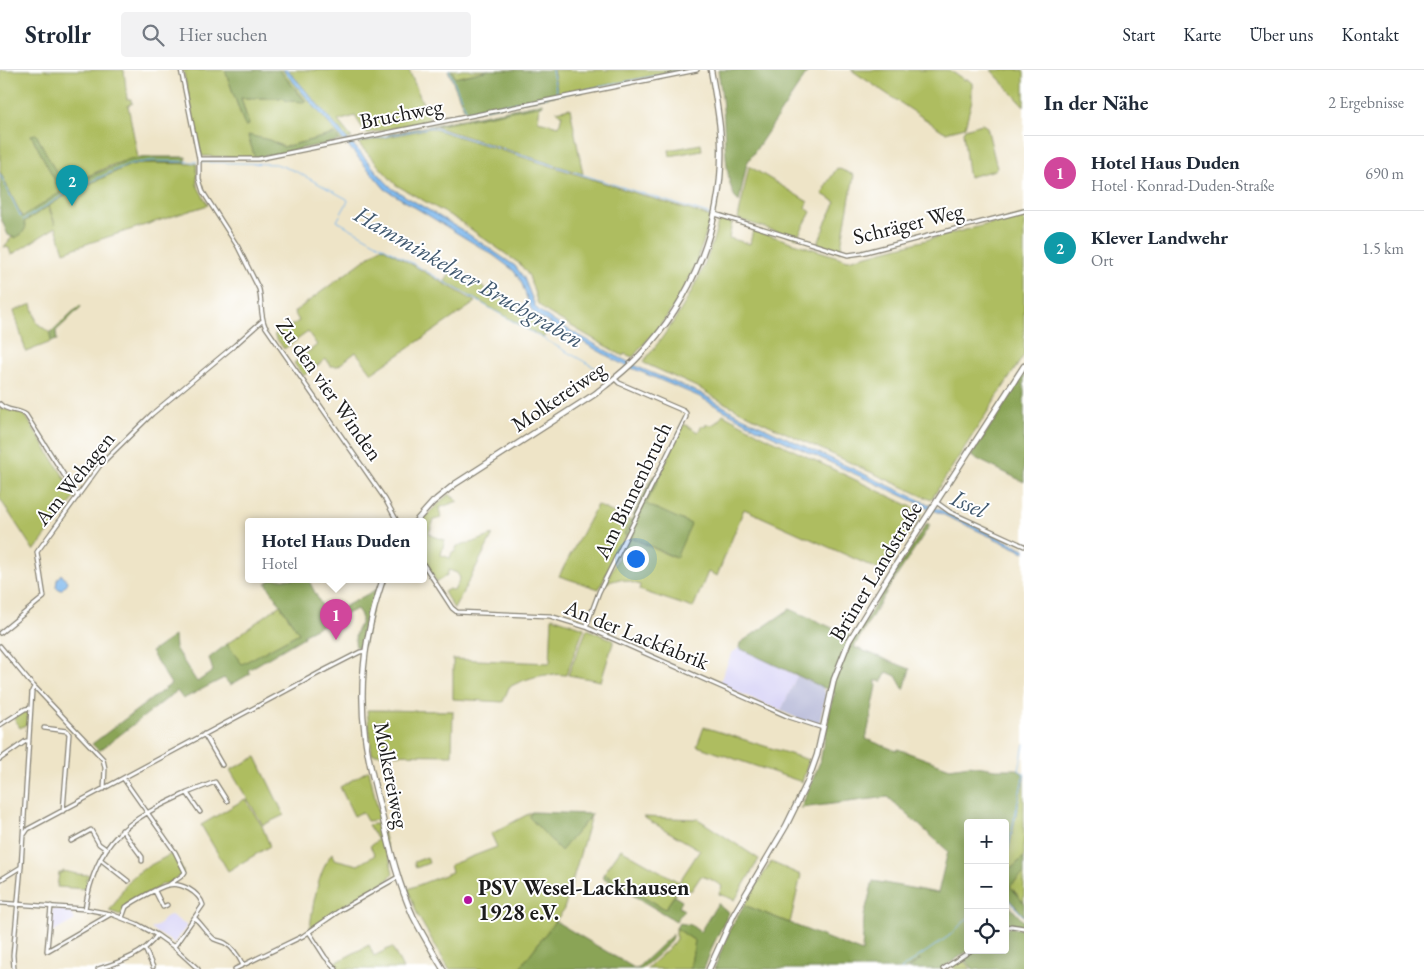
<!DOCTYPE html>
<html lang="de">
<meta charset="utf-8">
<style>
:root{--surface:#fff;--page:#f2f2f3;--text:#1f2937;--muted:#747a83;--line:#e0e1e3;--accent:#b5179e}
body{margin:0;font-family:"EB Garamond",serif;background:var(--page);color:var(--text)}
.controls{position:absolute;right:15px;bottom:15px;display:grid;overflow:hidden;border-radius:5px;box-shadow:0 2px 12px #0003}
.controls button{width:45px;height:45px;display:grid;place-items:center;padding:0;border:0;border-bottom:1px solid var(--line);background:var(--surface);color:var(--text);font:25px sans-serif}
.you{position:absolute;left:635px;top:488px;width:18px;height:18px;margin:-12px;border:4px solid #fff;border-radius:50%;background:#1a73e8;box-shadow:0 0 0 8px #1a73e833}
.badge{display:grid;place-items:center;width:32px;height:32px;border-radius:50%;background:var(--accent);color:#fff;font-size:16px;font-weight:700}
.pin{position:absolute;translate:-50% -41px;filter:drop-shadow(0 1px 2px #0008)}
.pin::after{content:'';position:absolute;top:26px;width:18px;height:15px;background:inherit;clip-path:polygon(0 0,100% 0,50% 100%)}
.popup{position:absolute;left:245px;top:448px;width:182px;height:65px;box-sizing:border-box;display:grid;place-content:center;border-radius:5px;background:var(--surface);filter:drop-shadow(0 1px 4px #0005);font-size:16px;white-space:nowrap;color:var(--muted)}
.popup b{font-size:19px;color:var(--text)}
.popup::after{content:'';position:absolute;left:50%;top:100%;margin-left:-10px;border:10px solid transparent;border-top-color:var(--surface)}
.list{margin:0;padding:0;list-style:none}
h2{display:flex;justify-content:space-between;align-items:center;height:65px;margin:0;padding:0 20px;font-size:21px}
h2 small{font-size:16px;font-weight:400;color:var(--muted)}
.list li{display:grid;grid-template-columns:32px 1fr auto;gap:15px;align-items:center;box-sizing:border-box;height:75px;padding:0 20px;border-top:1px solid var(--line)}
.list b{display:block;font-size:19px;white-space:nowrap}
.list p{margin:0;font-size:16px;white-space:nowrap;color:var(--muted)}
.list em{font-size:16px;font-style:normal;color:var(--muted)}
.icon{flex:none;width:28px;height:28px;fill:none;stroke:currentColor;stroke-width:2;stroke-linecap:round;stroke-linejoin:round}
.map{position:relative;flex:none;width:1024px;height:899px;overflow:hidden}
header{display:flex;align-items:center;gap:30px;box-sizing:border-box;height:70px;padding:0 25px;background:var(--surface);border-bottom:1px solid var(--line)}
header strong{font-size:24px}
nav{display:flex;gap:28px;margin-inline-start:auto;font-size:18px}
.search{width:350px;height:45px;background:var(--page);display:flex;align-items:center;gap:12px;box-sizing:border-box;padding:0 18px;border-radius:5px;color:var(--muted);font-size:19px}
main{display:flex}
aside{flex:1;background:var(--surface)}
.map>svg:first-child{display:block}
</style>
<header>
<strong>Strollr</strong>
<div class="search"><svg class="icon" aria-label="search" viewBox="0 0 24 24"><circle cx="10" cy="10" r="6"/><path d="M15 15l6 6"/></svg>Hier suchen</div>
<nav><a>Start</a><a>Karte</a><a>Über uns</a><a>Kontakt</a></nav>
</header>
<main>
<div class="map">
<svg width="1024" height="899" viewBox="0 0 1024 899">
<rect width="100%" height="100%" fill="#fff"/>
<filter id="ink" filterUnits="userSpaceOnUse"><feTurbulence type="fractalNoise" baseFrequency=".02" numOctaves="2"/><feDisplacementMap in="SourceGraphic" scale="10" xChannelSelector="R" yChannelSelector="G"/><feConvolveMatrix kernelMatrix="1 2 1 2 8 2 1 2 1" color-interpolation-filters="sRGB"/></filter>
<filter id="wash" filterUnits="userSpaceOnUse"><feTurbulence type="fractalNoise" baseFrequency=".0096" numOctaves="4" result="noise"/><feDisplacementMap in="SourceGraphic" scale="20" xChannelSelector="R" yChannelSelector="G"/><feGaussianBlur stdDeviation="1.12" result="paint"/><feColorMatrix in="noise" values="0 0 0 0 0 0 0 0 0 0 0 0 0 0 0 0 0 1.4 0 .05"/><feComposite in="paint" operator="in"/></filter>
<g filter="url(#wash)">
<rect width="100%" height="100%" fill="#eee4c7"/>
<path fill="#dad6f7" d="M739,578L797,606L781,641L719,614L732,583Z
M53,839L70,840L75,850L50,864L52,841Z
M171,845L187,856L174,873L151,859L159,855L165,847Z"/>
<path fill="#c0c2dd" d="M797,606L822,617L826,625L819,655L799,649L781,641Z"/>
<path fill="#aebd60" stroke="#656c3e" d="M0,0H124L127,29H131V33H133L128,35L138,88C114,91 87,107 64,118L32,66L61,122L22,147L0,102Z
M183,0H225L245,56L249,55L241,28H283L306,31L279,0H283L344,71H340L334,64L284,77L269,70L248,66L255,88L201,86Z
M288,0H409L430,51L366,64L355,46L338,51L352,68L347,69Z
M452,0H489L455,8Z
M553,0H681L558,25Z
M851,0H949L965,10L966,8L972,13V30L965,57L946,62L943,61Z
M991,0H1023L1024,2V36Z
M540,35L538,51L559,56L562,45L556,41L570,38L583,104L433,56Z
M982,54L987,57L997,98L995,100L969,107L968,104L963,62L965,59Z
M431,58L711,147C701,182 689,216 668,245C657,260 644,273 633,287L624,284L623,286L547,242L538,234L529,206L520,194L458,150L396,115L358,73Z
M701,74L702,80L670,86L669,80Z
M140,93L197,94V115L208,135L92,172L64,182L56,157L11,185L9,178L4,177L24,152L48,136L55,154L49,135L66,125L130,95Z
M749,96L808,132L805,137L811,142L797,168L738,149Z
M837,98L854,105L840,182L817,174L825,158L824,156L836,132L822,124L825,119L824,118Z
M1024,145V285L931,430L756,349L717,329L701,319L644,293L643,292C678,250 707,203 719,148L732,153L729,168L750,174L753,160L848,190Z
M382,177L476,232L372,303L356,282L338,296H331L326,289L303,306L294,293L317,275L308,262L284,279L274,265L299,251L294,242Z
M452,199L550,257L543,268L445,212Z
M32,234L37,253L50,263L51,272L26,282L14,241Z
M0,337C8,342 17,340 25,345L76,426L34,481L0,429Z
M723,344L762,365L918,440L922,444L884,502L744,439L717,506L708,502L693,538L639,520L640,515L620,509L605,513L629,467L675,488L646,434L684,354L698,362L702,355L705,357L706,354L712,355L718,351Z
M449,424L458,431L439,438L441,448L434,450L429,463L432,466L445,470L441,485L450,488L452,482H455L457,476L467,473L468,474L493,465L454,539L444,522L449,519L454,521L460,508L457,503L449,500L447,505L437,512L424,493V451H421L441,431Z
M597,435L631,451L624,464L626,466L599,519L559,506Z
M280,535L299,563L242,595L227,574Z
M552,547L584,558V559L566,605C544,603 529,607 509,617L503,632L453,629V589L550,593Z
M587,559L614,570L601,611L568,605Z
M367,640L453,641L452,685L372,684Z
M25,641H28L29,643V653L20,658L14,648Z
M704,657L809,690L802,712L697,676Z
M256,687L284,745L263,755L230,700Z
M369,700L380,750L367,751L362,742L354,746L340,717Z
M1024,705V787L1005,804V798Z
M245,729L262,756L270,776L228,801L201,755Z
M532,742L530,747L561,780L591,746L566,833L563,841L519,899H449L418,846L408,819L452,802L450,795L497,777L491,764Z
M643,747L698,749L759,789L735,830L719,824L722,816L710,809L701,806L691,821L681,815L665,839L604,803L621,779L679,812L700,780Z
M381,753L393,803L387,811L345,835L310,859C312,837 318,802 332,783L334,789L358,795L375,785L370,776L378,770L368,755Z
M174,782L183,801L182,805L171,812L161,815L159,817L127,834L124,838L121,845L109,841C116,833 120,823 126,814C139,798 157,793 174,782Z
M427,787L429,793L416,798L414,792Z
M771,792L801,805L790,853L744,835Z
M63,801L77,804L90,805L89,809L86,808V811H88L85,819L57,817L59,803H62Z
M1024,803V833L1010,816Z
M676,858L695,871L690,899H646L670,877L676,869Z
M369,875L374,886L392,877L403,899H338L333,894Z
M962,889L971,899H955L952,896Z"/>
<path fill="#8aa456" stroke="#536039" d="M225,0H279L306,32L287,31L283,28H241L249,55L245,56Z
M448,0H452L455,8L489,0H553L558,25L466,43Z
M718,0H809L747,93L739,132C724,120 725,58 723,38C722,25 720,13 718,0Z
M542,33L543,35L388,65V64Z
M36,64L64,117L130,89L150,87H186V93H140L130,95L66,125L24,152L26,157L22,164L15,168L8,165L0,146V102L22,147L61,122L31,65Z
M335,64L340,71L255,88L248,65L269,70L284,77Z
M80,235L81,237L56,261L57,270L51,272L50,263Z
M1024,304V412L971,386Z
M653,406L659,409L646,434L691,454L676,488L624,464Z
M927,453L930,455L887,521L854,577L910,599L904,620L896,606L887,602L882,611H875L877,616L866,669L897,681L898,679L950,698L969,695L996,699H1017L1024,704L1005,798V753H968V880H970L941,899H908L921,889L906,899H714L730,859L744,835L862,882L864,846L873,811L938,823L948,781L888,727L801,738L820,692L832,630L835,623L739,578L740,573L790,539L855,568L885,518Z
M272,509H308L327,546L377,519L368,552L364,575L362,577H356C354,569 355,560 361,554V545L357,539L330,551L304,564V567L248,600L250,604L230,615L224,608L183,629L177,621L99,681L92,674L171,614L151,582L174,566L175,578L197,612L213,601L209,588L227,574L242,594L299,563L266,513Z
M532,742L592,744L561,781L529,747Z
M1024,787V803L1010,816L1024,833V846L1005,825V804Z
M604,803L665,839L674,826L682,831L679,837L684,840L676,851L602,807Z
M1005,831L1024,852V857L1009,854L1005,857Z
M718,833L722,838L729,843L713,875L704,899H690L695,871L676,858L679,853L691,855L700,862Z
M555,851L636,899L673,864C670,877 651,890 641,899H519Z
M1010,857L1024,860V899H973L963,888L975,880H1005V860Z"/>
<path fill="#7cb7ed" stroke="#4c6a84" d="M283,0H288L348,70L344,71Z
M350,71L384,110L393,119L462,160L515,196L524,208L535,236L538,240L555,252L614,285L642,299L700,323L742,347L1024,479V482L758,359L698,326L620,293L544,250L534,243L531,239L521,211L513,200L493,185L385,119L345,72Z
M61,504L67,511V514L61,520L56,517L57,510Z"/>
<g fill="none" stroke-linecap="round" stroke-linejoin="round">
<path stroke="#7cb7ed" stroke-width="1" d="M449,0L467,42L511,33
M552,0L557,23
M514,33L556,24L558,25L685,0
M356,72L431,57L711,145
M201,92L276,94L295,101L347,129L348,131L337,151C427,200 513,253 603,302L608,308
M0,104L21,147
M23,150L72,120L129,94L152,91L197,92
M1023,703L1019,700L1024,674
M1005,795L1024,703
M1005,826L1024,847
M901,899L949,866L968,848"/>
</g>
</g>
<g filter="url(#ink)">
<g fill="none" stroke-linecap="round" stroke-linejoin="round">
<defs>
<path id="minor" d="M181,0L199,89V109L203,122L238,177L259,219C262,231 260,245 265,256L385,429L397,451
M199,89H258L697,0
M715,144L848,185L862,183L1024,141
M0,334C7,342 18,339 26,345L78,427
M936,432L950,442L1024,476
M424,495L452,538L457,542L550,546L586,557L789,647L823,658
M586,557L599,522L686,347V343L684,341L619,313L615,309
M0,563L44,527L37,482L101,394L152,344L235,275L262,251
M0,576L28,610L103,689L105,698L104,719
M0,655L25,639L31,638
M44,658L67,661L69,664L63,741
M204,664L222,695
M0,689L26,671H29
M123,708L175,782L185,802C182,808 174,810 169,815
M200,742L187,723L215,712L227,731
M122,760L142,787V791
M24,765L28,759L321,602L360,582L366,581
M71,771L91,760L99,774L106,779
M100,789L128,811
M0,810L21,797
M155,821L163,837L167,835
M0,833L85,839L111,844L137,854L157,865L174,877L198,899
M85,839C96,770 127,750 187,723
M122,848L126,837C134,831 159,817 168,815C181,812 199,822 203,835L174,877
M195,848C202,855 207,863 214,869C218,871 221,871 225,873C234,878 239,887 243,895
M1005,858L1011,856L1024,858
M309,862L325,887L336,899
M145,879L153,897
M47,880L51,836
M47,881L111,844
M14,899L13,885L21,797L32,621L34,617
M98,899C120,892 144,885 157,865
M235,899L303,866L342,839L398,807
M943,899L972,880"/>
<path id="major" d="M416,451L433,432L455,414L595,324C610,312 625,301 638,287C693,230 724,151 721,72C720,48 715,24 711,0
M383,509C366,559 358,613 365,666C368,690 374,713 380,737C389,774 397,811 413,846C422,864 433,882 443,899
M709,899L734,844L786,756L807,713L817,685L834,609L849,571L893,499L1024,296"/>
</defs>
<use href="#minor" stroke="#858072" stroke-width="5.5"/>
<use href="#major" stroke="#858072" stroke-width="7"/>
<use href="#minor" stroke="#fff" stroke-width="3"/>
<use href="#major" stroke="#fff" stroke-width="4.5"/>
</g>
</g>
<circle fill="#b5179e" stroke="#fff" stroke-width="2" cx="468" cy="830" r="5"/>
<g text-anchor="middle" stroke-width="4" stroke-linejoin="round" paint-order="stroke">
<g font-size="22" fill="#1c1c1c" stroke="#fff">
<text transform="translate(401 43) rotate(-11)" y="8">Bruchweg</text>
<text transform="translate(908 153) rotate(-14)" y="8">Schräger Weg</text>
<text transform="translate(330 319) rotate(55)" y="8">Zu den vier Winden</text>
<text transform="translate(558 326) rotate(-34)" y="8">Molkereiweg</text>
<text transform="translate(74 408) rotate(-51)" y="8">Am Wehagen</text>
<text transform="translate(632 420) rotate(-64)" y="8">Am Binnenbruch</text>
<text transform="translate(875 501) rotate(-59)" y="8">Brüner Landstraße</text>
<text transform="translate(637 564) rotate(22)" y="8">An der Lackfabrik</text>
<text transform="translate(392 705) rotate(79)" y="8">Molkereiweg</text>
</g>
<g font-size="22" font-weight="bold" fill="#1c1c1c" stroke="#fff" text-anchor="start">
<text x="478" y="825">PSV Wesel-Lackhausen<tspan x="478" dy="25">1928 e.V.</tspan></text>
</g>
<g font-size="24" font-style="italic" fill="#425a70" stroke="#fff">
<text transform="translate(469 207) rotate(30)" y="8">Hamminkelner Bruchgraben</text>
<text transform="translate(969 434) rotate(25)" y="8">Issel</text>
</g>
</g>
</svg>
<div class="controls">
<button>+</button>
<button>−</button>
<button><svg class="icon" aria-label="locate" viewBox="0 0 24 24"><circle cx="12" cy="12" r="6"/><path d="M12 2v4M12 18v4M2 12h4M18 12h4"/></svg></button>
</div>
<div class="you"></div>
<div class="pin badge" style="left:336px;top:570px;background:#d1479c">1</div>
<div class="popup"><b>Hotel Haus Duden</b>Hotel</div>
<div class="pin badge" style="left:72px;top:136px;background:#0f9aa8">2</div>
</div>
<aside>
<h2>In der Nähe<small>2 Ergebnisse</small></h2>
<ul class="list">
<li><span class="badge" style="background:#d1479c">1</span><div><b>Hotel Haus Duden</b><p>Hotel · Konrad-Duden-Straße</p></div><em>690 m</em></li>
<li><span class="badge" style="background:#0f9aa8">2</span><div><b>Klever Landwehr</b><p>Ort</p></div><em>1.5 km</em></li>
</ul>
</aside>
</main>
